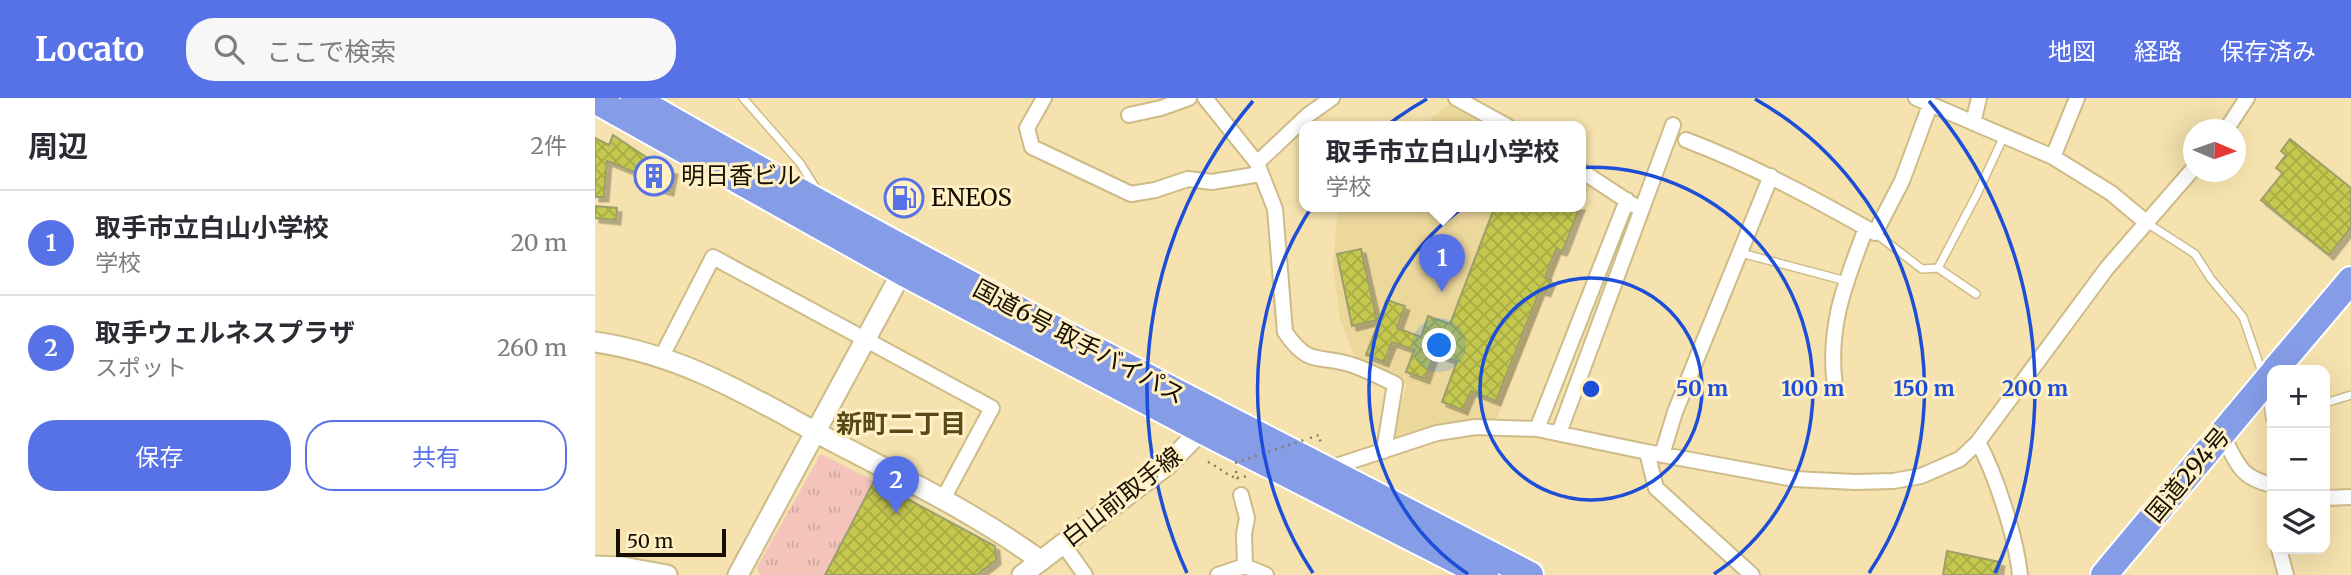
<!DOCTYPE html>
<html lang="ja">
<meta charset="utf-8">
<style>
:root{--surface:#fff;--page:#f7f7f7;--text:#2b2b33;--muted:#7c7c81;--line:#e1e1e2;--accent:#5771e7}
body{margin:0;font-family:Merriweather,"Noto Sans JP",serif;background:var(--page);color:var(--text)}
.controls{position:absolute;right:21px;bottom:21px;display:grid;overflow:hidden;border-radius:14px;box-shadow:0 7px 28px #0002}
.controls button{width:63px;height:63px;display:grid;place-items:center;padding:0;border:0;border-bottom:2px solid var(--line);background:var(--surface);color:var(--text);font:35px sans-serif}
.compass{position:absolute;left:1588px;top:21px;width:63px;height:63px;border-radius:50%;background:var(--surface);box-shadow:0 7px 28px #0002;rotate:92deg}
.scale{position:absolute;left:21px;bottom:18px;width:110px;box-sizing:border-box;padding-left:7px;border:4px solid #171000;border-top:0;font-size:19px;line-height:24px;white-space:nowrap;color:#171000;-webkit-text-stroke:5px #fff0c6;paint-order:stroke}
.you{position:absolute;left:845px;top:248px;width:24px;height:24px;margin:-18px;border:5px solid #fff;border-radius:50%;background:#1a73e8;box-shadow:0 0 0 10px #1a73e833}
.badge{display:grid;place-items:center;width:46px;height:46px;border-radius:50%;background:var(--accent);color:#fff;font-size:23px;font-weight:700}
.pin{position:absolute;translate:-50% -58px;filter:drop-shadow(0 2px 4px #0008)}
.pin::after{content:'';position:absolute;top:37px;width:24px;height:21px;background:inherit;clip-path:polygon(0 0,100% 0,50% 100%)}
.popup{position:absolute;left:704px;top:23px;width:287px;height:91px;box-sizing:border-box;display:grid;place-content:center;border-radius:14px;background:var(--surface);filter:drop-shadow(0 2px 5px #0005);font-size:23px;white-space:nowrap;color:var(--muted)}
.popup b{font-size:26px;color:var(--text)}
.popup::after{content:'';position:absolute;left:50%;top:100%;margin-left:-14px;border:14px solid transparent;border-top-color:var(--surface)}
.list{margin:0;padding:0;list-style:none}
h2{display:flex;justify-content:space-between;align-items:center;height:91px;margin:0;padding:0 28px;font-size:30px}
h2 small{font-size:23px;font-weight:400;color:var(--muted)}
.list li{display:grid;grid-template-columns:46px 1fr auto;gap:21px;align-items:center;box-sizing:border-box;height:105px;padding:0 28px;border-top:2px solid var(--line)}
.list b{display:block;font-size:26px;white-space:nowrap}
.list p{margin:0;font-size:23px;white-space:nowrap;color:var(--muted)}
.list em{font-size:23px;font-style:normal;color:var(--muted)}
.actions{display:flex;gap:14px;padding:21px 28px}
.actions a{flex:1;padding:16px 0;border:2px solid var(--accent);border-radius:28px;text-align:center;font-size:24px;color:var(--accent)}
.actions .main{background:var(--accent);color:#fff}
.icon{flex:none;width:38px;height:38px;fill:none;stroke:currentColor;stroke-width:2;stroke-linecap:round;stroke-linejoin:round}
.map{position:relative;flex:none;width:1756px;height:477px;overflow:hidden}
header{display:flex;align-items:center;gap:42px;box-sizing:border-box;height:98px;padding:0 35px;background:var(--accent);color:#fff}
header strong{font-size:33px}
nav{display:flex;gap:38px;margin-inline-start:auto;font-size:24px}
.search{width:490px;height:63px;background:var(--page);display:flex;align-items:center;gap:18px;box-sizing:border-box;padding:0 24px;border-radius:28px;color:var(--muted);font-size:26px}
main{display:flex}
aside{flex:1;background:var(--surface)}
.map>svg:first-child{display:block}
</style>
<header>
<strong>Locato</strong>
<div class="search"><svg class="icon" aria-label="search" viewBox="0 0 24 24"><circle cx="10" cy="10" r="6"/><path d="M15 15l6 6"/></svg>ここで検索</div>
<nav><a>地図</a><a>経路</a><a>保存済み</a></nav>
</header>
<main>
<aside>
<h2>周辺<small>2件</small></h2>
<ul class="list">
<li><span class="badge">1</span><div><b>取手市立白山小学校</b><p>学校</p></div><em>20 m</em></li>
<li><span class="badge">2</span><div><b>取手ウェルネスプラザ</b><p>スポット</p></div><em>260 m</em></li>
</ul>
<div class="actions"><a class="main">保存</a><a>共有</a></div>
</aside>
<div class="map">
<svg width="1756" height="477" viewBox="0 0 1756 477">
<defs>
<pattern id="park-tufts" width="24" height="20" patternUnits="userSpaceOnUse" patternTransform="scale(1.75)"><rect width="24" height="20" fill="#f4c4bb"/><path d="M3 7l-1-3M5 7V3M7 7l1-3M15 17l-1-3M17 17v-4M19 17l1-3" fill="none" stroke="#d0a79f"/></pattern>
<pattern id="building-cross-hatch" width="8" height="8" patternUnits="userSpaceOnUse" patternTransform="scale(1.75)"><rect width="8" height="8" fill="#c5c84f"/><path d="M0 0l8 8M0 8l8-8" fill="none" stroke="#a8ab43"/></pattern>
<filter id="shadow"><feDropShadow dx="4.5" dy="4.5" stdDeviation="0" flood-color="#0004"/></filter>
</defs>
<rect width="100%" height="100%" fill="#f5e2ae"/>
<path fill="#edd89c" d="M854,7L892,28H826Z
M985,79L995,88L901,322L851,328L795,340L812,287L760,260L745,222L738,166L743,108H985Z"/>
<path fill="url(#park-tufts)" d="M226,356L279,383L230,477H165L162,469Z"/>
<path fill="url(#building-cross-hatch)" stroke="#9c9f6b" stroke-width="2" filter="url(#shadow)" d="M18,37L51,59L58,60L56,68L78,72L74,93L40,84L42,75L12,63L9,99H0V40L14,47Z
M1695,41L1756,90V129L1734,157L1666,102L1688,75L1681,70L1691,57L1686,53Z
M0,108L22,110L21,122L0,120Z
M900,108H985L969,150L967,153L961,151L950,179L956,182L951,194L945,192L901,303L876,293L868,312L847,304L862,263L839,255L830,281L811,274L819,252L797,244L789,264L771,257L792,202L810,208L802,230L826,239L833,218L855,226Z
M766,151L782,222L757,228L742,156Z
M279,383L400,448L401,462L382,477H230Z
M1352,453L1405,464L1403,477H1348Z"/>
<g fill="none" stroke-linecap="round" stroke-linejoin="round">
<defs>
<path id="lane" d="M148,0L205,65L222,92
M1552,125L1600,156L1616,181L1648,219L1668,277
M1280,135L1327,171L1343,170L1381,196
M1146,155L1251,183
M1343,170L1382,96L1409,38
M1671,292L1675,320H1677
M1730,305L1756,297"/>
<path id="street" d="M449,0L432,30L437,49L536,96L560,92L593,81L617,84L665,76
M610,0L662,65
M737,0L713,17L662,65L680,111L690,234C715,271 725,255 760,268C774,273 787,280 800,286L789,353
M861,0L912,28
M1321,0L1458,59L1516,95L1552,125
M534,17L566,10L594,0
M1378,25L1384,0
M1631,32L1652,0
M1091,42C1157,67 1218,100 1280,135L1307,83L1335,7
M1458,59L1482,0
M985,72L1040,108
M67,258L118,159L397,310L348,401
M1240,289C1232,228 1250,186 1271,130
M942,331L1032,102
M964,335L1078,27
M1627,337C1643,365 1643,379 1677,387
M1383,344C1401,377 1421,439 1425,477
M1052,354L1061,390L1157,477
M1067,357L1080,314L1176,78
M732,371L842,335L881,329L942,331L1052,354L1199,381L1260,384L1298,383L1326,378L1365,361L1383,344L1512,170L1598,71
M646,397L652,420L649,436L650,468
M1730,400L1756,399
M468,446L490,477
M1684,451L1691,477
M623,477L650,468L671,477"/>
<path id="secondary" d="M0,244C94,258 162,303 243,346C312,382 383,417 446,463
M0,468L28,469L72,477
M143,477L307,174
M427,477L572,367L614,324"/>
<path id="highway" d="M39,0C332,170 635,321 935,477
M0,2L307,174L608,333L890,477
M1680,272L1756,182
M1509,477L1677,276"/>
</defs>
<use href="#lane" stroke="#cdbb88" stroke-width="10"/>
<use href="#street" stroke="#cdbb88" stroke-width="18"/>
<use href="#secondary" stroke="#cdbb88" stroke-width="23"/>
<use href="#highway" stroke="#fff" stroke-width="30"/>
<path stroke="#8b7d5b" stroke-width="2.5" stroke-dasharray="2 5" stroke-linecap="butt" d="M715,340L724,337L726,346
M613,364C622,368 634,379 642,380
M641,373L642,380L653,378"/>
<use href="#lane" stroke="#fff" stroke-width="7"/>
<use href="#street" stroke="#fff" stroke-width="14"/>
<use href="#secondary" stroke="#fff" stroke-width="19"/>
<use href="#highway" stroke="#859ce7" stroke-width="26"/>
<path stroke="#8b7d5b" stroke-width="2.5" stroke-dasharray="2 5" stroke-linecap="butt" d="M640,365L712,341"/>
</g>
<g fill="none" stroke="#1d4ed8" stroke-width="3.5">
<circle cx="996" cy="291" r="111"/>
<path d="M873 476A222 222 0 1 1 1119 476"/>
<path d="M718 475A333 333 0 0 1 832 1M1160 1A333 333 0 0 1 1274 475"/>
<path d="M592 475A444 444 0 0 1 658 3M1334 3A444 444 0 0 1 1400 475"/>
</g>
<defs>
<symbol id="building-ring" viewBox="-11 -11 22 22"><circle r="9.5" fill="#fff0c6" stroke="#5771e7" stroke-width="1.5"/><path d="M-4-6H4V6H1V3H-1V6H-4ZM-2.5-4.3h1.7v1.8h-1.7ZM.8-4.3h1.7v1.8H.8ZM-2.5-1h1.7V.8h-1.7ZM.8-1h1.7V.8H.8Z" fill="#5771e7"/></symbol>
<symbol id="fuel-ring" viewBox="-11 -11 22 22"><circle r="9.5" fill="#fff0c6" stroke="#5771e7" stroke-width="1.5"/><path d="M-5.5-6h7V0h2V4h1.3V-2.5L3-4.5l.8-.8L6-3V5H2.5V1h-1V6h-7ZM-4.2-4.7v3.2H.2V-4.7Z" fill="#5771e7"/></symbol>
</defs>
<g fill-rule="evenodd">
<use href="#building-ring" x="37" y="56" width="44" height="44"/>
<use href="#fuel-ring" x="287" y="78" width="44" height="44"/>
</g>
<g text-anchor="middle" stroke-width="6" stroke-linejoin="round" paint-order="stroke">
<g font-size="24" fill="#171000" stroke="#fff0c6" text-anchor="start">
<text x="86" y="86">明日香ビル</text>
<text x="336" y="108">ENEOS</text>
</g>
<g font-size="24" fill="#171000" stroke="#fff0c6">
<text transform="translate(484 244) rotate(28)" y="8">国道6号 取手バイパス</text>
<text transform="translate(1593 377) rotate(-50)" y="8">国道294号</text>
<text transform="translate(527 399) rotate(-38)" y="8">白山前取手線</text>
</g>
<g font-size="26" font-weight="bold" fill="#594917" stroke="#fff0c6">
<text x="306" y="335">新町二丁目</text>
</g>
</g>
<circle cx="996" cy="291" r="10" fill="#1d4ed8" stroke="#fff0c6" stroke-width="3.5"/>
<g font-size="21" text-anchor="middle" font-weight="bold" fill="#1d4ed8" stroke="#fff0c6" stroke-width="6" stroke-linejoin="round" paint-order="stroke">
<text x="1107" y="298">50 m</text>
<text x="1218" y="298">100 m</text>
<text x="1329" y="298">150 m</text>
<text x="1440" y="298">200 m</text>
</g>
</svg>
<div class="controls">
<button>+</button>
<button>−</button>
<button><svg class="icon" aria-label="layers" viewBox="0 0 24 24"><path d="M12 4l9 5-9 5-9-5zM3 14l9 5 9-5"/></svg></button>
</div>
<svg class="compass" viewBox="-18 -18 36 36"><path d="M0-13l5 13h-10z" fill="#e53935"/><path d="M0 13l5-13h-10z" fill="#7c7c81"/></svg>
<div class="scale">50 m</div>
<div class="you"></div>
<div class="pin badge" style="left:847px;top:194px">1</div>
<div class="popup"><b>取手市立白山小学校</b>学校</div>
<div class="pin badge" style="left:301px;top:416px">2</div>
</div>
</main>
